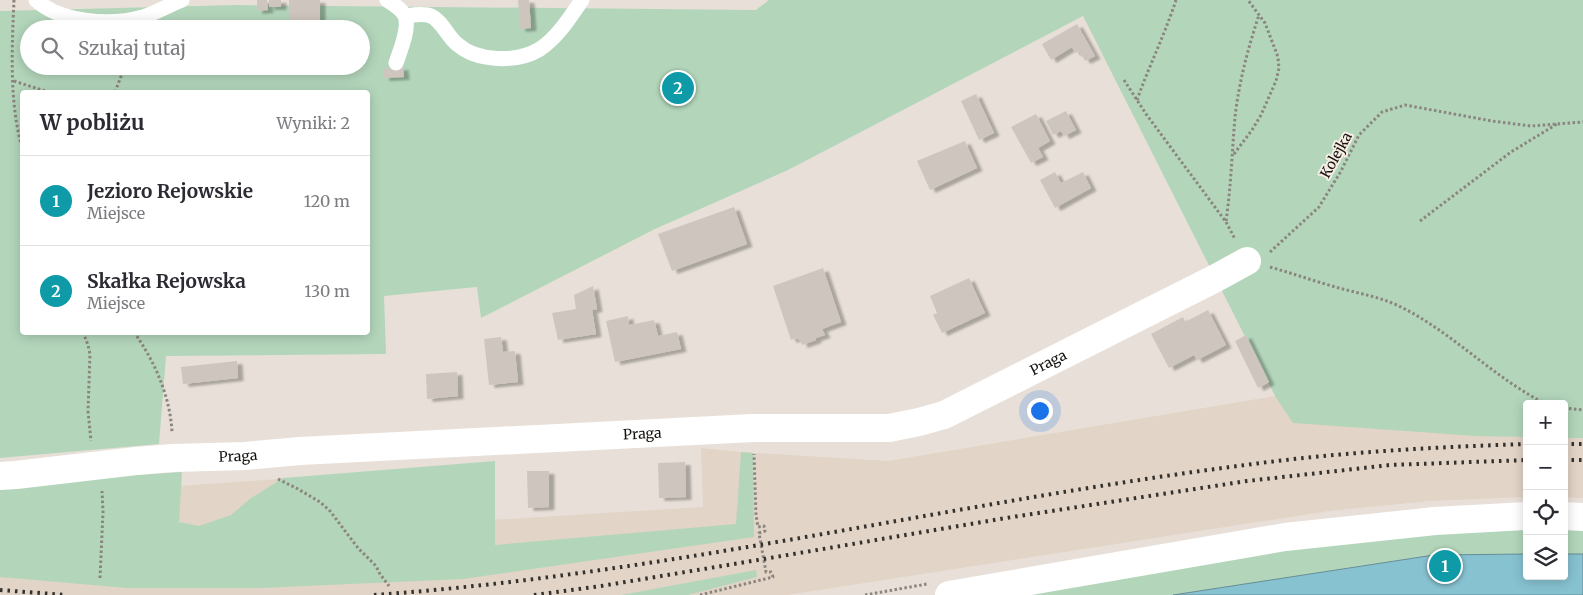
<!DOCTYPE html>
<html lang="pl">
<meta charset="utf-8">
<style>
:root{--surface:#fff;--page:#f2f2f3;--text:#2b2b33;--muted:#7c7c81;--line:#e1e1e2;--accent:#b45309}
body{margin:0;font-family:Merriweather,serif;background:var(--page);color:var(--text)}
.controls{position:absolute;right:15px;bottom:15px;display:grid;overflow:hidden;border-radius:5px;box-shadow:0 2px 12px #0003}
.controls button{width:45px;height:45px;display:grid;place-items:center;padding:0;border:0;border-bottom:1px solid var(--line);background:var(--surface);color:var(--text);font:25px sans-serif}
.you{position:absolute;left:1039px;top:410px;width:18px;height:18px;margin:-12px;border:4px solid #fff;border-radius:50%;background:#1a73e8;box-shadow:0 0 0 8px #1a73e833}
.badge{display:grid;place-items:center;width:32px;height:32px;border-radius:50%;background:var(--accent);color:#fff;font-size:16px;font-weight:700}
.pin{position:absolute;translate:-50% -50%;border:2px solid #fff;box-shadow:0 1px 5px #0006}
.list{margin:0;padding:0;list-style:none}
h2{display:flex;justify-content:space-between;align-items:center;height:65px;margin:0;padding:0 20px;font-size:21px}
h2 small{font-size:16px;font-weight:400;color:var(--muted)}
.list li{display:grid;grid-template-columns:32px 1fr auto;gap:15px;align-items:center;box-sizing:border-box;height:90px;padding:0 20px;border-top:1px solid var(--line)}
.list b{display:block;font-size:19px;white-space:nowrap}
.list p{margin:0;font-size:16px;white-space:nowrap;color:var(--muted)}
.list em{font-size:16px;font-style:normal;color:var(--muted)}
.icon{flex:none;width:28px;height:28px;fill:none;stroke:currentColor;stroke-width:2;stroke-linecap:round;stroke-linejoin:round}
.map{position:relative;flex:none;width:1583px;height:595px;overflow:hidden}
.search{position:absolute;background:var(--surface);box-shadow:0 2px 12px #0003;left:20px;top:20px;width:350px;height:55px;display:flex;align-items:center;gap:12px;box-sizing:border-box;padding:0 18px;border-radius:28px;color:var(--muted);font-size:19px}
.panel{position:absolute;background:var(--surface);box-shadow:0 2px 12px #0003;left:20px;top:90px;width:350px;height:245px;border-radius:5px}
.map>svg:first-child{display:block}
</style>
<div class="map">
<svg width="1583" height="595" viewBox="0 0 1583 595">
<defs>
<filter id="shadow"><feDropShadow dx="5.5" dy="3" stdDeviation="1" flood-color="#0004"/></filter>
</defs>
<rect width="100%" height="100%" fill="#e8e0d8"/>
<path fill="#e2d4c6" d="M1583,371V498L1564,497V404H1527V497L1429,501L1329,511L787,595H0V498H11L487,464L490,520L703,507L701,448L741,452L888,461L1275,396Z"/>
<path fill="#b3d6bb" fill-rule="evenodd" d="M769,0H1583V438H1564V404H1527V437L1476,436L1293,423L1275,396L1083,16L788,170L655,229L481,318L477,287L384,296L386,354L166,356L159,444L0,458V11L236,5L756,10ZM29,29H361V66H29ZM22,92H368V332H22Z
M741,452L753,453L754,537L463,579L260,588H127L0,577V484L182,472L179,522L199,526L231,515L251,498L283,478L495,461V545L736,524Z
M1527,527V554L1434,555L1173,595H1003L1382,535Z
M1564,527H1583V554H1564Z
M756,570L757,577L688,595H621Z"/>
<path fill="#87c2d1" stroke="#648d96" d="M1527,554V576H1564V554H1583V595H1173L1434,555Z"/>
<path fill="#cec6be" filter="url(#shadow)" d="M257,0H267L268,10L257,11Z
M269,0H281V7H269Z
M289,0H320V25H289Z
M518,0H529L531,28L520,29Z
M1077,24L1095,56L1085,61L1079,51L1075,53L1072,47L1051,60L1042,44Z
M403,67L404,77L384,78V69Z
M976,94L994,133L979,140L961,101Z
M1066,111L1076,130L1064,136L1061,131L1053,135L1046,121Z
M1036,114L1050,141L1038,148L1043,157L1031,163L1011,127Z
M965,141L977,168L930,190L917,161Z
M1055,172L1061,183L1083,172L1091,188L1055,208L1040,180Z
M734,207L747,244L672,271L658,234Z
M823,268L841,322L822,329L825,335L816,338V340L802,345L801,341L796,338L791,340L773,286Z
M969,278L985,313L942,333L933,315L937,313L930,296Z
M593,286L597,309L592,310L596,334L558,340L552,313L576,309L574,295Z
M1208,310L1226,345L1197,360L1194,355L1169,368L1151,334L1183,317L1185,322Z
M628,316L629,325L654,320L658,336L677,332L681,349L615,362L606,321Z
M1246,335L1269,382L1258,388L1235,341Z
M501,337L503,352L515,351L518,382L489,385L484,339Z
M237,361L238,378L183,384L181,367Z
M457,372L458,396L427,399L426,374Z
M685,462L686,497L659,498L658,463Z
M527,471H549V507L528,508Z"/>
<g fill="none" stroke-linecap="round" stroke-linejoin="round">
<path stroke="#8b857f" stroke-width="3" stroke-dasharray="2.5 2.5" stroke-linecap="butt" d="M14,0C12,46 9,103 22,147
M1124,80L1146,114L1226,222L1235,239
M14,81L48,92
M115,92L125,66
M1137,100C1149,66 1165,34 1176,0
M1234,154L1252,130L1261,115L1276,81L1279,68L1278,57L1265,23L1248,0
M1226,221C1231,187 1232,152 1235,117C1239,82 1248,48 1259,15
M1420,221L1511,152L1557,124
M1270,252L1319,207L1341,171L1359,135L1382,112L1405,105L1492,121L1531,126L1583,122
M1270,267C1291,273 1311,280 1332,286C1355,293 1379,296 1401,307C1453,333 1494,378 1546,404
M83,332L88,345L90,354L88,411L91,441
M134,332C155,362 170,396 172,432
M1564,408L1583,410
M278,479L298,489L320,502L330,511L358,548L376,566L380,574L389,586
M100,578L103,512L102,491
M700,595L773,577L771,572H766L759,533L765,531L764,526L758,527L756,515L754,454
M865,595L927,584"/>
<path stroke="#fff" stroke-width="15" d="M36,0C61,23 111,26 143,17C156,13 169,5 182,0
M387,0C393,4 402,9 405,16C410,28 400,51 396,63
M405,16C413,15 424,13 431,16C442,21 448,37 457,44C477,62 517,63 540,49C558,37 570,17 582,0"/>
<g stroke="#fff" stroke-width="28">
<path id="s1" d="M0,476L16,475L136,461L173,458L245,456L300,451L753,428H889L919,422L944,415L1216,278L1247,261"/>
<path d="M1564,516L1583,517"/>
<path d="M949,595L1285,537L1435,521L1527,516"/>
</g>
<path stroke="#34312d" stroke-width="4" stroke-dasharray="2.5 5" stroke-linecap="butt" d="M1564,444H1583
M1564,460H1583
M0,590L66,595
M374,595C670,574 959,501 1253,464C1344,452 1435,447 1527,444
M534,595L601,586L764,559L1006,518L1247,481L1390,465L1527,460"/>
</g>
<g text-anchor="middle" stroke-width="4" stroke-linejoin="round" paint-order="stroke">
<g font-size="14" fill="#14110e" stroke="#f6ede5">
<text transform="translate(1336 155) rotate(-61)" y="5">Kolejka</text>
<text dy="5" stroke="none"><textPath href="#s1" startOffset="1064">Praga</textPath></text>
<text dy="5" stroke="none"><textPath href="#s1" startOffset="644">Praga</textPath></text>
<text dy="5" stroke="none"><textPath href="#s1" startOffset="239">Praga</textPath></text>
</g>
</g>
</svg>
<div class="controls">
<button>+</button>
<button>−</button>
<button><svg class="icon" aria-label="locate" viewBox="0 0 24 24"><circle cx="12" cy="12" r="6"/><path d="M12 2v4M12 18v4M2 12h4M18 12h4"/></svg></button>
<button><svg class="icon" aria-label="layers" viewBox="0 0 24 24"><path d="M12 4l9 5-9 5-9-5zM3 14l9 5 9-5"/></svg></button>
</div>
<div class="you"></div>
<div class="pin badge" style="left:1445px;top:566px;background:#0f9aa8">1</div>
<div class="pin badge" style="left:678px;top:88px;background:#0f9aa8">2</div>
<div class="search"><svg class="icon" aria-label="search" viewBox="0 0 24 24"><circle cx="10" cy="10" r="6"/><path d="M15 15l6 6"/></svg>Szukaj tutaj</div>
<section class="panel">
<h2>W pobliżu<small>Wyniki: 2</small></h2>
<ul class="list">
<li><span class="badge" style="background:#0f9aa8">1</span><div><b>Jezioro Rejowskie</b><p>Miejsce</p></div><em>120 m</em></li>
<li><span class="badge" style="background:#0f9aa8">2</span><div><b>Skałka Rejowska</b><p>Miejsce</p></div><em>130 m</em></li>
</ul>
</section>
</div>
